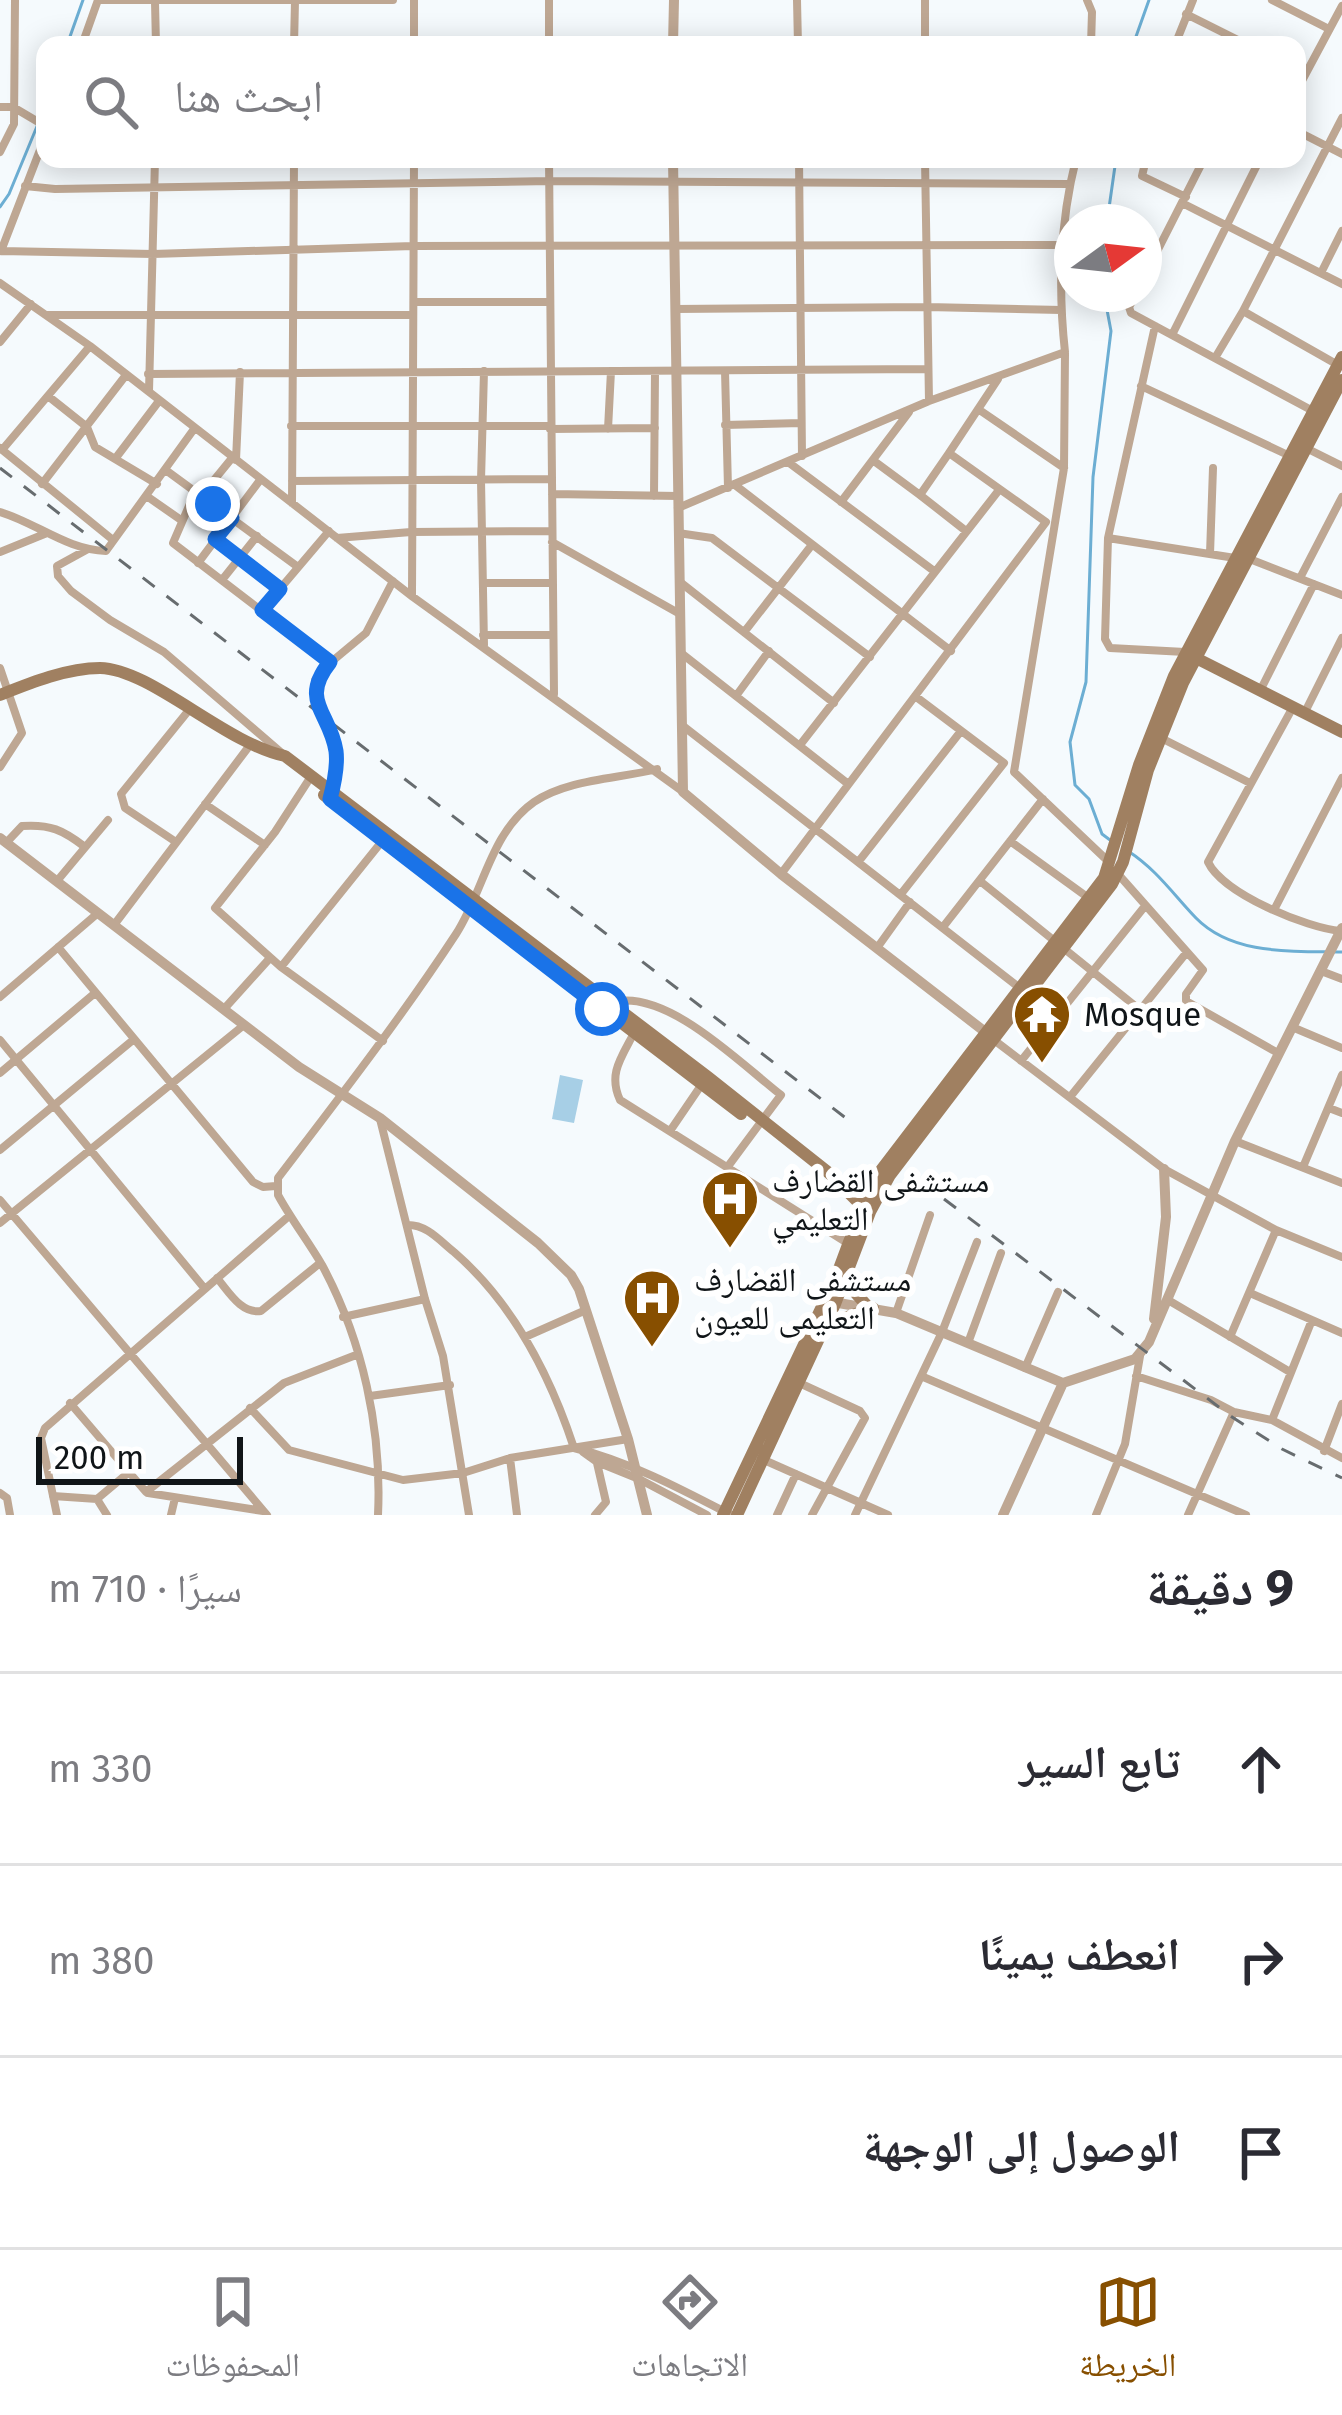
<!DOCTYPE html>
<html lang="ar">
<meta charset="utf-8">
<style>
:root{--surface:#fff;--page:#f7f7f7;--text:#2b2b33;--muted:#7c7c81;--line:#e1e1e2;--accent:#874f00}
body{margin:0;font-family:"Fira Sans","Noto Naskh Arabic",sans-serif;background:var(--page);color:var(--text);direction:rtl}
.compass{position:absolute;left:1054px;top:204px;width:108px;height:108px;border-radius:50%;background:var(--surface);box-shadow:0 6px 30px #0003;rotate:75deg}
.scale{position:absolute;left:36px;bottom:30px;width:207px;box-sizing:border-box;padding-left:12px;border:6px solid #101518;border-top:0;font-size:33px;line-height:42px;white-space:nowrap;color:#101518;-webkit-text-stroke:9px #fff;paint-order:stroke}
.stop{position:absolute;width:36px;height:36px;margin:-27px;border:9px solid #1a73e8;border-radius:50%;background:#fff}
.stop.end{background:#1a73e8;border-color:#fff;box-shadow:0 3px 12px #0008}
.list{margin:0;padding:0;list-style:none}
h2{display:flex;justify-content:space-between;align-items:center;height:156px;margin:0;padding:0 48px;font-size:51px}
h2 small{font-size:39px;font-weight:400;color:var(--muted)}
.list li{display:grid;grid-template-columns:78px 1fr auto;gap:36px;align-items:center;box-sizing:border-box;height:192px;padding:0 48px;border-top:3px solid var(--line)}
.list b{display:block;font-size:45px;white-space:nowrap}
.list em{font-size:39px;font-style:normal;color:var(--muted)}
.icon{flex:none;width:66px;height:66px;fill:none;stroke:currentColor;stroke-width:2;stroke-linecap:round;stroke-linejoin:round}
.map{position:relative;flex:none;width:1342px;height:1515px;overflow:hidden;direction:ltr}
.search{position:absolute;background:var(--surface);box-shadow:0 6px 30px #0003;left:36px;right:36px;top:36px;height:132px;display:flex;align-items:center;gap:30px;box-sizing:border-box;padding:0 42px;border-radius:24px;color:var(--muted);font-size:45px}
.sheet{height:732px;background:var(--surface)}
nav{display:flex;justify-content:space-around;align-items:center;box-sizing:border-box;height:168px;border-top:3px solid var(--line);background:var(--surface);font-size:33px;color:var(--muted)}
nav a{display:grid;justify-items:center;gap:6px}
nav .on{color:var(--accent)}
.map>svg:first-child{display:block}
</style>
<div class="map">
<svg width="1342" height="1515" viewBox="0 0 1342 1515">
<rect width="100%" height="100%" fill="#f5fafd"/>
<path fill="#a7cfe6" d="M560,1075L583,1080L574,1123L552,1119Z"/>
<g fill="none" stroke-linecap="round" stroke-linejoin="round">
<path stroke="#6caed3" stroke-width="3" d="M67,45L83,0
M1133,45L1149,0
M0,207L9,194L45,107
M1107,222L1116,159
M1104,294L1111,331L1093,477L1086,682L1070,742L1075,785L1089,799L1102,834L1110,840
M1128,851C1157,870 1173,894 1196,918C1233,956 1294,951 1342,952"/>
<path stroke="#bea793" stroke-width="8" d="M98,0H393
M797,0L798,45
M1087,0L1092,12L1091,45
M1272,0L1329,29
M155,2L156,45
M1186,14L1248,45
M82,45L98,0
M294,45L295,1
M414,45V0
M549,45V0
M925,45V0
M1175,45L1193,0
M1297,90L1342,6
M0,107H13L45,126
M1297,131L1342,154
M0,152L14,124L15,0
M549,159L554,694
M799,159L802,456
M925,159L929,401
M1146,159L1142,176L1186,197
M25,186L55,189L550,181L1069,184
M1182,203L1342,284
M1,251L153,254L413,246L1062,245
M1,251L45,137
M1321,273L1342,231
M1144,277L1204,159
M0,283L90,346L413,597L682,791
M1136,294L1129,307L1131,313L1313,411
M414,302H549
M675,309L927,307L1061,310
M1243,311L1342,118
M47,315H413
M1155,326L1108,538L1105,639L1110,648L1185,652
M1172,335L1260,159
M0,342L31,304
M1065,353L1064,468L1014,772L1110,863
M1215,358L1243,311L1338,365
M484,371L481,480L484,645
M725,371L728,488
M148,374L928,369
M998,379L949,453L1046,522
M1141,386L1290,456
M149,391L155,159
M48,396L87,427L95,447L157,484
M978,409L1064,468
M725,425L801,423
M291,426H550
M550,429L655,428
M608,429L611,371
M0,448L113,540
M1306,448L1342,466
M2,450L90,346
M949,453L920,495L966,531
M115,459L159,401
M236,460L240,372
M874,461L920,495
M788,462L934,571
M167,471L298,567
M292,481L551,479
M42,484L126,375
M735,485L951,651
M195,492L173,543L330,663
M552,494L678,496
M201,496L232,458
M654,496L655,372
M148,497L181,520
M841,502L909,412
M292,503L294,159
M678,508L929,401L1065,352C1058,288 1060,222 1076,159
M0,512C37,523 67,550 106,551L194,429
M678,533L712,538L870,657
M337,538L411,532L551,531
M1108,538L1235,558
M215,539L280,589
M552,542L680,614
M88,549L57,566L58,576L71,591L110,620L164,652L283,754
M0,552L47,533
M1210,554L1213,468
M1247,558L1342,595
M198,563L260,480
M1300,578L1342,497
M222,580L257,536
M680,582L834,703
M483,583H551
M412,595L414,159
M262,610L329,531
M745,631L811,546
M483,635H551
M681,653L847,783
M0,668L22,733L0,767
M1261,689L1314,584
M736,696L769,651
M915,696L1004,763
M1293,707L1208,862C1223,894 1307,928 1341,931
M1305,712L1342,638
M683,726L1021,989
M1161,738L1250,783
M800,745L999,490
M312,775L275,832L215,908L281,967L383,1041
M332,792L336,755L317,702L315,680L330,663L366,633L393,581
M205,804L265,845
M1010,841L1090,899
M176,842L125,808L121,794L189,710
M6,843L22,826C50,824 63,830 85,847
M859,861L961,731
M781,874L1046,522
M1118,874L1203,970L1186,994V1001L1278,1053
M57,881L108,820
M980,881L1139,1009
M901,894L1004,763
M1274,910L1342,778
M114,925L250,745
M943,927L1043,799
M58,947L253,1182L263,1187L276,1186
M877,948L910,902
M281,967L383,840
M1321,971L1342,979
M0,997L98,913
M613,1002C667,989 740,1063 781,1095L729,1165
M224,1009L270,958
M1292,1027L1342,1048
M634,1033C621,1058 608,1074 620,1100L849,1244
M0,1040L205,1289
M994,1040L1164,1169L1276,1230L1342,1257
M1021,1061L1145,906
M0,1073L95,993
M1070,1097L1187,952
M1329,1108L1342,1113
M380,1119L425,1299L443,1356L469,1515
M670,1131L702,1084
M1235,1141L1342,1183
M0,1150L133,1040
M1303,1167L1342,1075
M0,1200L267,1515
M0,1223L244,1025
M408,1225C427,1225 439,1240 454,1252C513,1303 550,1375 574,1448C628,1461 681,1489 731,1515
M217,1278C229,1292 241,1314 261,1311L320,1263
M1250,1293L1342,1333
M1168,1300L1290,1372
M896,1313L930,1215
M343,1317L425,1299
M525,1337L586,1310
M1230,1337L1276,1230
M968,1343L1001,1253
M1025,1368L1058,1292
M921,1376L1246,1515
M1136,1376L1211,1400L1234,1412L1272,1420L1342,1458
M795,1381L860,1411L865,1418L812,1515
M370,1396L450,1385
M70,1403L146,1492L284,1383L356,1355
M250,1408L289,1450L403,1480L463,1473L510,1458L628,1439
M1272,1420L1312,1320
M1324,1451L1342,1404
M583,1452L597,1462L639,1479L707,1515
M510,1458L517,1515
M764,1460L888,1515
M0,1493L7,1498L10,1515
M148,1493L263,1511
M53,1496L97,1499L128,1473
M97,1499L107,1515
M57,1515L41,1438L45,1428L289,1216
M171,1515L175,1498
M378,1515C382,1430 363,1341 322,1265C308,1241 291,1219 278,1195V1178C339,1098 401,1018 456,934C484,891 490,833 534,802C568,779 618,779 657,769
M595,1515L606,1502L597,1463
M777,1515L796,1474
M855,1515L942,1332L977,1242
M1096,1515L1125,1444L1140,1356
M1188,1515L1234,1412"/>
<path stroke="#bea793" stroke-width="10" d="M673,45L674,0
M673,159L683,792L781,874L993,1038
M0,838L299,1067L380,1118L538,1243L571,1275L579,1289L628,1439L647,1515
M827,1301L896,1313L1063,1383L1135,1359L1149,1342L1235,1141L1342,928
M1154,1319L1166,1217L1164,1169
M1003,1515L1063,1383"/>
<path stroke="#a08061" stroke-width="12" d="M1188,654L1342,732
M0,695C30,683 67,668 100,668C151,669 224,743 285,756L708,1077L829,1173L866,1210
M324,795L369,830
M395,850L741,1114
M844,1280L869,1308
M825,1325L873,1308
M723,1515L836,1277L862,1207L879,1173L1104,878L1139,765L1174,676L1342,357
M737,1515L835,1304L870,1212L890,1175L1112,884L1123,862L1148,770L1183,683L1342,380"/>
<path stroke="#676c6f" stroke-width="3" stroke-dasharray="15 15" stroke-linecap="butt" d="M0,468L851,1122
M944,1199L1232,1417L1282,1449L1342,1478"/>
</g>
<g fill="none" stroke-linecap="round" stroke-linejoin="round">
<path stroke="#1a73e8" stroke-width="15" d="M213,504L232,518L215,539L280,589L262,610L330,662C299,701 330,712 336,751C338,767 334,784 330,799L602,1009"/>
</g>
<defs>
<symbol id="temple-pin" viewBox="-11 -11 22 30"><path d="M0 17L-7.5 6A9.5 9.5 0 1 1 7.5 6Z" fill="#874f00" stroke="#fff"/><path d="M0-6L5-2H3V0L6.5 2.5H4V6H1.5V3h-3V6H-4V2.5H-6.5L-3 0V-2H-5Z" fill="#fff"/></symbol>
<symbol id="hospital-pin" viewBox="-11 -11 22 30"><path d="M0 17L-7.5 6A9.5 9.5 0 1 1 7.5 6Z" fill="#874f00" stroke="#fff"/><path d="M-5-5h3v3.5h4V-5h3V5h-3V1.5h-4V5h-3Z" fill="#fff"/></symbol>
</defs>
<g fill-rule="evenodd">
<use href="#temple-pin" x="1009" y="981" width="66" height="90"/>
<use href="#hospital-pin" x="697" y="1166" width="66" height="90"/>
<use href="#hospital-pin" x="619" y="1265" width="66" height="90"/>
</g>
<g text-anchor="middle" stroke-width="12" stroke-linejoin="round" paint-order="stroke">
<g font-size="33" fill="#101518" stroke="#fff" text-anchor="start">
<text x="1084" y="1026">Mosque</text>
<text x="772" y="1192">مستشفى القضارف<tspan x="772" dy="38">التعليمي</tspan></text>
<text x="694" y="1291">مستشفى القضارف<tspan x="694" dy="38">التعليمى للعيون</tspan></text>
</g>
</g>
</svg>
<svg class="compass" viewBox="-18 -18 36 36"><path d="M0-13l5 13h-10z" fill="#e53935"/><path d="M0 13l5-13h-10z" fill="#7c7c81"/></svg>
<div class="scale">200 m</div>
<div class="stop" style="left:602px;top:1009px"></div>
<div class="stop end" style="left:213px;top:504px"></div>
<div class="search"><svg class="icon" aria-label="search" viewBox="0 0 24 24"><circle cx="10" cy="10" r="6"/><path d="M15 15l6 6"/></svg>ابحث هنا</div>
</div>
<section class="sheet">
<h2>9 دقيقة<small>سيرًا · 710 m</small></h2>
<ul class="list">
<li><svg class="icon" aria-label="ahead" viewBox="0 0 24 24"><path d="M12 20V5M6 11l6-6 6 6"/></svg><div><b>تابع السير</b></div><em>330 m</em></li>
<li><svg class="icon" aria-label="right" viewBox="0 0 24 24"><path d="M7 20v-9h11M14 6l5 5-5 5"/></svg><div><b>انعطف يمينًا</b></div><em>380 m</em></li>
<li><svg class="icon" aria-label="arrive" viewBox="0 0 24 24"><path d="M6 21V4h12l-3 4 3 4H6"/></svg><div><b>الوصول إلى الوجهة</b></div></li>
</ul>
</section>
<nav>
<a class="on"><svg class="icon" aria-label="map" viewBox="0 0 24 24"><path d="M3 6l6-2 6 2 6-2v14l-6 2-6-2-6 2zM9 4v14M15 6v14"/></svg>الخريطة</a>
<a><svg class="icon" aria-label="directions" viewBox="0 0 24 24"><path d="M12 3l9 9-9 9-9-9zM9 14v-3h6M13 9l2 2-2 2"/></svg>الاتجاهات</a>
<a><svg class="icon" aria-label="saved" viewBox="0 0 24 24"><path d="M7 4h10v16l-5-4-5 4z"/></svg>المحفوظات</a>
</nav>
